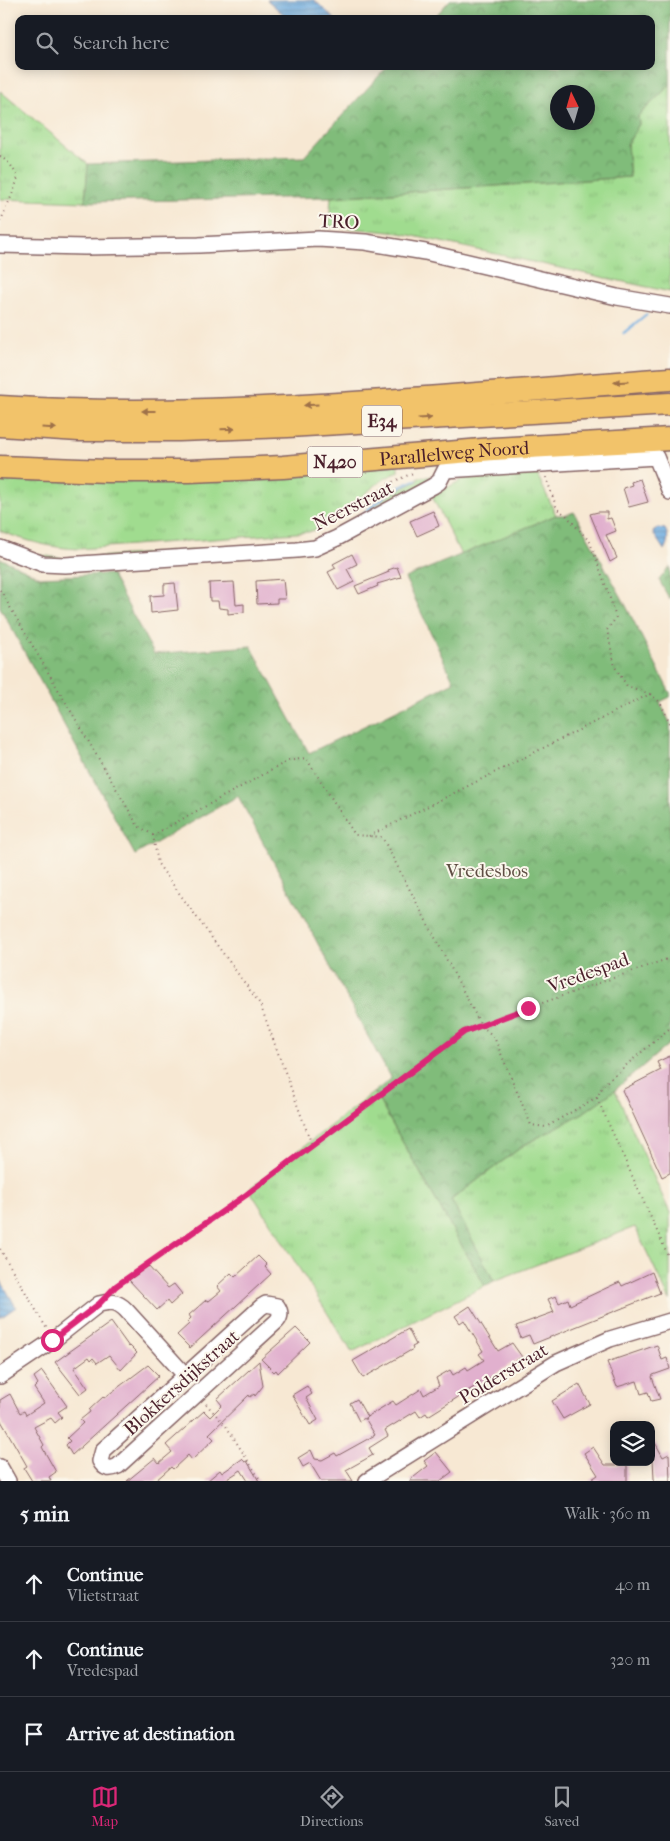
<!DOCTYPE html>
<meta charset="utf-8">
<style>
:root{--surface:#171b24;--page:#20242c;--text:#f1f3f6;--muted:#9ea1a6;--line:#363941;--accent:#db2777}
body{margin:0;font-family:"IM FELL French Canon",serif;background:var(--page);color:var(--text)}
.controls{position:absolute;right:15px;bottom:15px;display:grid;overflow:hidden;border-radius:10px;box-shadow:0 2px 12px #0003}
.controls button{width:45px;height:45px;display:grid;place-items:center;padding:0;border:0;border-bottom:1px solid var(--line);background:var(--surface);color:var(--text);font:25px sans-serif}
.compass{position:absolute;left:550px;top:85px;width:45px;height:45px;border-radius:50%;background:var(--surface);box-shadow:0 2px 12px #0003;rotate:355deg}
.stop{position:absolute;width:15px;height:15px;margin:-11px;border:4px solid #db2777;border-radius:50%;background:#fff}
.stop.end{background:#db2777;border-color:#fff;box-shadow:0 1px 5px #0008}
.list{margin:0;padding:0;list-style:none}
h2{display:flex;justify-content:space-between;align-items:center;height:65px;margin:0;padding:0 20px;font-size:21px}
h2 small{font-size:16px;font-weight:400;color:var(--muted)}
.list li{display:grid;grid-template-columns:32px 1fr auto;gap:15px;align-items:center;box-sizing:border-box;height:75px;padding:0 20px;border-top:1px solid var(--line)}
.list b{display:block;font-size:19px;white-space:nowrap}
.list p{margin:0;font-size:16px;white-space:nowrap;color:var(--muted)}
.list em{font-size:16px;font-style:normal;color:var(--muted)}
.icon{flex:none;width:28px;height:28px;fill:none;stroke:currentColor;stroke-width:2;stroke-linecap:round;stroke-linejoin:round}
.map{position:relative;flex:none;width:670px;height:1481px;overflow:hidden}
.search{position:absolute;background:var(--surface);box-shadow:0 2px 12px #0003;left:15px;right:15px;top:15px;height:55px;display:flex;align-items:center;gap:12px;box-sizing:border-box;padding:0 18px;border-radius:10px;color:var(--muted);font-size:19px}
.sheet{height:290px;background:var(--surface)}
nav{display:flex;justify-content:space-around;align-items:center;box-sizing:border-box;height:70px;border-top:1px solid var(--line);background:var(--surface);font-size:14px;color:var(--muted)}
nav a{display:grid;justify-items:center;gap:2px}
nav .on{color:var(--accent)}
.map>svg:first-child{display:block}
</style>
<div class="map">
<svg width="670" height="1481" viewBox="0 0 670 1481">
<defs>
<pattern id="grass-tufts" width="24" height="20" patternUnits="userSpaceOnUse" patternTransform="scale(1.25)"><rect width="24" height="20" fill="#a0dc8f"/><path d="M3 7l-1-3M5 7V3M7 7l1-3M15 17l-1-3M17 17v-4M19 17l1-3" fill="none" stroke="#8bbc7c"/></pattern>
<pattern id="forest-crowns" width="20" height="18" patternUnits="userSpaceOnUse" patternTransform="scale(1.25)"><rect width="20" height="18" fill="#80bc7a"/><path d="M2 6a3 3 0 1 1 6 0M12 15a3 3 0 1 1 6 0" fill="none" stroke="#6b9864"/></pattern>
<pattern id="water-rules" width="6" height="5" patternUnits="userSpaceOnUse" patternTransform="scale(1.25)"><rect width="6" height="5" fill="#6caadf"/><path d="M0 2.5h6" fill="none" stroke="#5b8ab5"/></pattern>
</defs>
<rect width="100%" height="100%" fill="#fbf7ec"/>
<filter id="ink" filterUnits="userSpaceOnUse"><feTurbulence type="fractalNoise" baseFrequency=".02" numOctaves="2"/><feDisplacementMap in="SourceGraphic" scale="10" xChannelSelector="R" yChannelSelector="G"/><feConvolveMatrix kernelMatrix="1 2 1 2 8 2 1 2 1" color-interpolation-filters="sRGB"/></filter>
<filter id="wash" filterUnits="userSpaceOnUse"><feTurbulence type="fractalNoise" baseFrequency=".0096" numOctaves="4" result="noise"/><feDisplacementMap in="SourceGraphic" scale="20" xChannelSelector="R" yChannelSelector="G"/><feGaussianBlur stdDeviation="1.12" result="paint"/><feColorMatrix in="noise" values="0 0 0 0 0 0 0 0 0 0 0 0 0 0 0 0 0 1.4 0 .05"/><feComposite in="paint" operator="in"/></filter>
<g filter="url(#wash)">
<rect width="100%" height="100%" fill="#f7e8d3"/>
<path fill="url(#grass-tufts)" stroke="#757e5d" d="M670,85V292L400,233L329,226L331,197L630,177L627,145L639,124L638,116Z
M0,91L88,164L85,202L0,199Z
M398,465V472C374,482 360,500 341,515C331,523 320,528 309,532L79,549C51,548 26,541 0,531V471Z
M535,470L556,515L461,555L432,496L465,478L480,474Z
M436,476L428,485L340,534L327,540L303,547L67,562C43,561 22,553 0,544V541L34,554L67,559L302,543C324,540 341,527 359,514L363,517L391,494L418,481V477Z
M615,1090L670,1213V1301L635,1227L494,1281L451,1200L524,1145L583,1113Z
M374,1092L485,1286L352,1352L249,1189Z"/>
<path fill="url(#forest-crowns)" stroke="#656e52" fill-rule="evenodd" d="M450,0H670V85L638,116L639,124L627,145L630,177L331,197L85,202L88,164L304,157L388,66H651V19H433ZM588,92V122H558V92Z
M574,512L622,598L670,693V697L660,702L670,723V1043L615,1090L583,1113L524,1145L451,1200L494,1281L485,1286L374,1092L391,1079L238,796L135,855L0,607V558L40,577L111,574L154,654L251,646L309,753L454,682L405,578L556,515H566Z
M670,567V600L659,580Z"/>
<path fill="url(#water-rules)" stroke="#5b6485" d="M267,0H314L335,19H289Z
M658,528L665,529C669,536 668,543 664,550L653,533L654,530Z
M0,1279L16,1307L0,1318Z"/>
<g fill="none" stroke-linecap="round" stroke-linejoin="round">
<path stroke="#6caadf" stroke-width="3" d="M624,333L646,315
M362,515L389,492L416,480"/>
</g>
<g id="blocks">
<path fill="#e1b0ce" d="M640,479L648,502L629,507L623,488L632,485L631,482Z
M433,511L439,526L417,536L410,521Z
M598,512H607V519L611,518L616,531L606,535L617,558L610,562L590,514Z
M352,554L357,564L347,569L354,582L338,590L328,572L336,568L333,564Z
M397,567L401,577L377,584L378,586L359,594L355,586L389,572L388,570Z
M283,579L285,599H277V603L257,604L256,581Z
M234,582L236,605L244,604V612L228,614V609L219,608L218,601H210L209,583Z
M175,583L178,610L151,613L150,596L164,595V584Z
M670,1056V1173L662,1177L622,1090L661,1070L657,1062Z
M258,1256L267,1265L265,1267L271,1274L190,1348L177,1335L189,1324L187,1322L191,1318L189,1315L206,1300L209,1301L221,1291L217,1286L231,1273L235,1277Z
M148,1266L168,1288L174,1284L182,1294L170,1305L167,1301L157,1310L129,1280Z
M652,1272L660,1293L533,1344L529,1335L521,1338L516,1326L554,1312L548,1299L556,1296L559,1303L568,1299L570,1305L615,1284L620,1282L622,1286Z
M470,1306L498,1351L512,1343L522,1357L428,1416L426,1413L420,1417L416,1411L385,1430L388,1436L369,1448L373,1455L346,1470L353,1481H321L310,1463L303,1467L298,1458L311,1450L315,1459L322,1460L335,1453L337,1456L375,1435L365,1418L393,1401L396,1405L421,1389L424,1395L439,1386L436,1378L450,1370L453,1375L466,1367L468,1370L484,1360L479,1354L483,1351L464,1320L460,1323L455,1316Z
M111,1322L129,1347L130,1346L137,1353L121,1370L109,1355L97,1363L93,1358L91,1360L89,1357L74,1368L88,1388L80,1394L55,1362Z
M296,1328L310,1342L278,1373L276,1370L274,1372L261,1359Z
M408,1329L416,1345L412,1347L413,1349L363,1378L353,1361Z
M657,1345L662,1360L667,1358L670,1369L653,1375L652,1377L660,1399L651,1401L648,1392L641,1394L637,1381L617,1387L607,1362Z
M259,1361L263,1386L255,1396L254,1394L250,1397L249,1395L209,1434L214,1439L192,1460L188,1455L173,1469L171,1467L155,1481H127L155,1458L159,1463L172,1452L166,1445L204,1411L210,1417L222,1405L217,1399Z
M148,1365L159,1376L72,1455L66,1445L70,1441L67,1438L83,1423L80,1420L90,1412L89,1410L103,1397L104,1398Z
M42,1371L67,1406L58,1412L62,1417L55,1423L51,1418L34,1427L44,1445L42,1447L56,1472L49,1477L51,1481H32L24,1468L27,1466L0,1419V1400L10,1394L20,1413L24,1411L26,1415L44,1403L34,1388L38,1384L34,1377Z
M579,1384L590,1404L563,1419L552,1401Z
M307,1386L312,1394L306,1398L318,1420L310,1425L292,1395Z
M357,1399L367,1417L359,1421L350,1403Z
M652,1437L663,1457L669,1454L670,1481H656L654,1479Z
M593,1447L605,1465H627V1481H589L598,1475L584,1453Z
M436,1452L452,1472L440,1481H409L428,1466L424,1461Z
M242,1459L245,1462L247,1461L259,1481H248L241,1470L227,1479L229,1481H207L220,1470L222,1473Z"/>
</g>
</g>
<g filter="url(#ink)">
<use href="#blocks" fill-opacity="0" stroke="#876566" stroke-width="1"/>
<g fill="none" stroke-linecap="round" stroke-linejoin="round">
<defs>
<path id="minor" d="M0,245L85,247L199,245L318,239L365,242L425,252L617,297L670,306
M0,548L43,564L65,565L297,550L315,548L337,538L433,486L439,482L445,470L656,457L670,492
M266,1304L277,1306C281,1312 281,1316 277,1321L118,1466C110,1470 104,1469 100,1461L103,1450L261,1307Z
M0,1376L52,1341L99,1304C111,1301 117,1301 126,1310L185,1375
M0,1467L8,1481
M367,1481L556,1363L610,1339L670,1321"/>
<g id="highway">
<path d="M0,407C223,421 447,395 670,379"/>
<path d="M0,425L79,430H179L288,426L670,404"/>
<path id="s1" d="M0,467L107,471H189L283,467L493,449L670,439"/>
</g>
</defs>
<use href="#minor" stroke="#876566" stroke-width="18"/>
<use href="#highway" stroke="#876566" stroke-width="25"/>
<path stroke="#876566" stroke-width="2" stroke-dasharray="1 4" stroke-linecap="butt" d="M0,156L10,164L18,177C14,193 6,207 0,223
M546,477L557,509L566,515L590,542L608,592L616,618L607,630L615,667L627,686L650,694
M345,518L388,484L413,473
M0,590L138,826L153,835L288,761L306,758L355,835L382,837L481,1025L494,1037L531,1125L546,1127L597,1097L604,1084L670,1028
M153,835L158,864L260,1004L312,1145
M369,836L650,694L660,702L670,723
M597,1098L670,1260
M0,1249L47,1329
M112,1290L246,1195L464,1032L528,1008L670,958
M206,1404L226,1426L261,1481"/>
<use href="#minor" stroke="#fff" stroke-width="15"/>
<use href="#highway" stroke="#f2c36a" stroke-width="22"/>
</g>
<defs><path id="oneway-solid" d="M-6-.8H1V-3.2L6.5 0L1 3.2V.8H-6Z" transform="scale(1.25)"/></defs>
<g fill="#9e714a">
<use href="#oneway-solid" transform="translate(621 382) rotate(176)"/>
<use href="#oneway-solid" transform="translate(311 405) rotate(177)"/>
<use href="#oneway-solid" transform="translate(149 411) rotate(180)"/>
<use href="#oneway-solid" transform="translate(425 418) rotate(-3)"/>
<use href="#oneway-solid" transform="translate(49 428) rotate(4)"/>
<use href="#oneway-solid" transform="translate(228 429) rotate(-2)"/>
</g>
</g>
<g fill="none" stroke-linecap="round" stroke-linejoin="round" filter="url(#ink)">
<path stroke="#db2777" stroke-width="6" d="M52,1340L99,1304L116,1286L246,1195L464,1032L528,1008"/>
</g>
<g text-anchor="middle" stroke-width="4" stroke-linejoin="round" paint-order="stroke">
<g fill="#fbf7ec" stroke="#7f6065" stroke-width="1">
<rect x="362" y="405.5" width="40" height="31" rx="4"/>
<rect x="307.5" y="446.5" width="55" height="31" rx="4"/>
</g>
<g font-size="18" font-weight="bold" fill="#4a1f2b">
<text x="382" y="427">E34</text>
<text x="335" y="468">N420</text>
</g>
<g font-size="19" fill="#4a1f2b" stroke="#fbf7ec">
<text transform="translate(339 221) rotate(3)" y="7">TRO</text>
<text dy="7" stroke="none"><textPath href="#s1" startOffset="455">Parallelweg Noord</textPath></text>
<text transform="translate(353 505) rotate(-27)" y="7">Neerstraat</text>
<text transform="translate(588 972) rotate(-20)" y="7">Vredespad</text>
<text transform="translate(503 1373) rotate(-31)" y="7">Polderstraat</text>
<text transform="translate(181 1382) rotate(-42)" y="7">Blokkersdijkstraat</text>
</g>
<g font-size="19" fill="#604e44" stroke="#fbf7ec">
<text x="487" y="877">Vredesbos</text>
</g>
</g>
</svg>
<div class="controls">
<button><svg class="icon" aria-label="layers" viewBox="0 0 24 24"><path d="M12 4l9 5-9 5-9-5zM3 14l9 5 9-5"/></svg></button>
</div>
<svg class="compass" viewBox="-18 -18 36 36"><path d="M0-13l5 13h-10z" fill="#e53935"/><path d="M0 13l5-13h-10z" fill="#9ea1a6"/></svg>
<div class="stop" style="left:52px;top:1340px"></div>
<div class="stop end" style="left:528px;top:1008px"></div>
<div class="search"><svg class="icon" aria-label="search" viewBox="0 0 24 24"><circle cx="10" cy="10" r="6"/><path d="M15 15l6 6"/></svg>Search here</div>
</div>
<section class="sheet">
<h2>5 min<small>Walk · 360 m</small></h2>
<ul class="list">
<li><svg class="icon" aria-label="ahead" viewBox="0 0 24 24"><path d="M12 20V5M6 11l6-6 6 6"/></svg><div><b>Continue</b><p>Vlietstraat</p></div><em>40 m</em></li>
<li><svg class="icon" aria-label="ahead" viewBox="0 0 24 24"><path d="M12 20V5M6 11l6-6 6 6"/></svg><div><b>Continue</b><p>Vredespad</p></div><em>320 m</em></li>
<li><svg class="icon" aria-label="arrive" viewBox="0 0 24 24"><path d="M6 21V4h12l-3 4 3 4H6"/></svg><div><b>Arrive at destination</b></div></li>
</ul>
</section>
<nav>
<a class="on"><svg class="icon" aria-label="map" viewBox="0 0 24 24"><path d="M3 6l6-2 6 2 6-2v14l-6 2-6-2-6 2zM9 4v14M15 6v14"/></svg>Map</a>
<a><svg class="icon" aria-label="directions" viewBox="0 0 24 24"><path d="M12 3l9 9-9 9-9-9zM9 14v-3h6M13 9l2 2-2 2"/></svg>Directions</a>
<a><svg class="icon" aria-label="saved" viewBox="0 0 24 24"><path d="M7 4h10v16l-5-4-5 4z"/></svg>Saved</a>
</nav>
